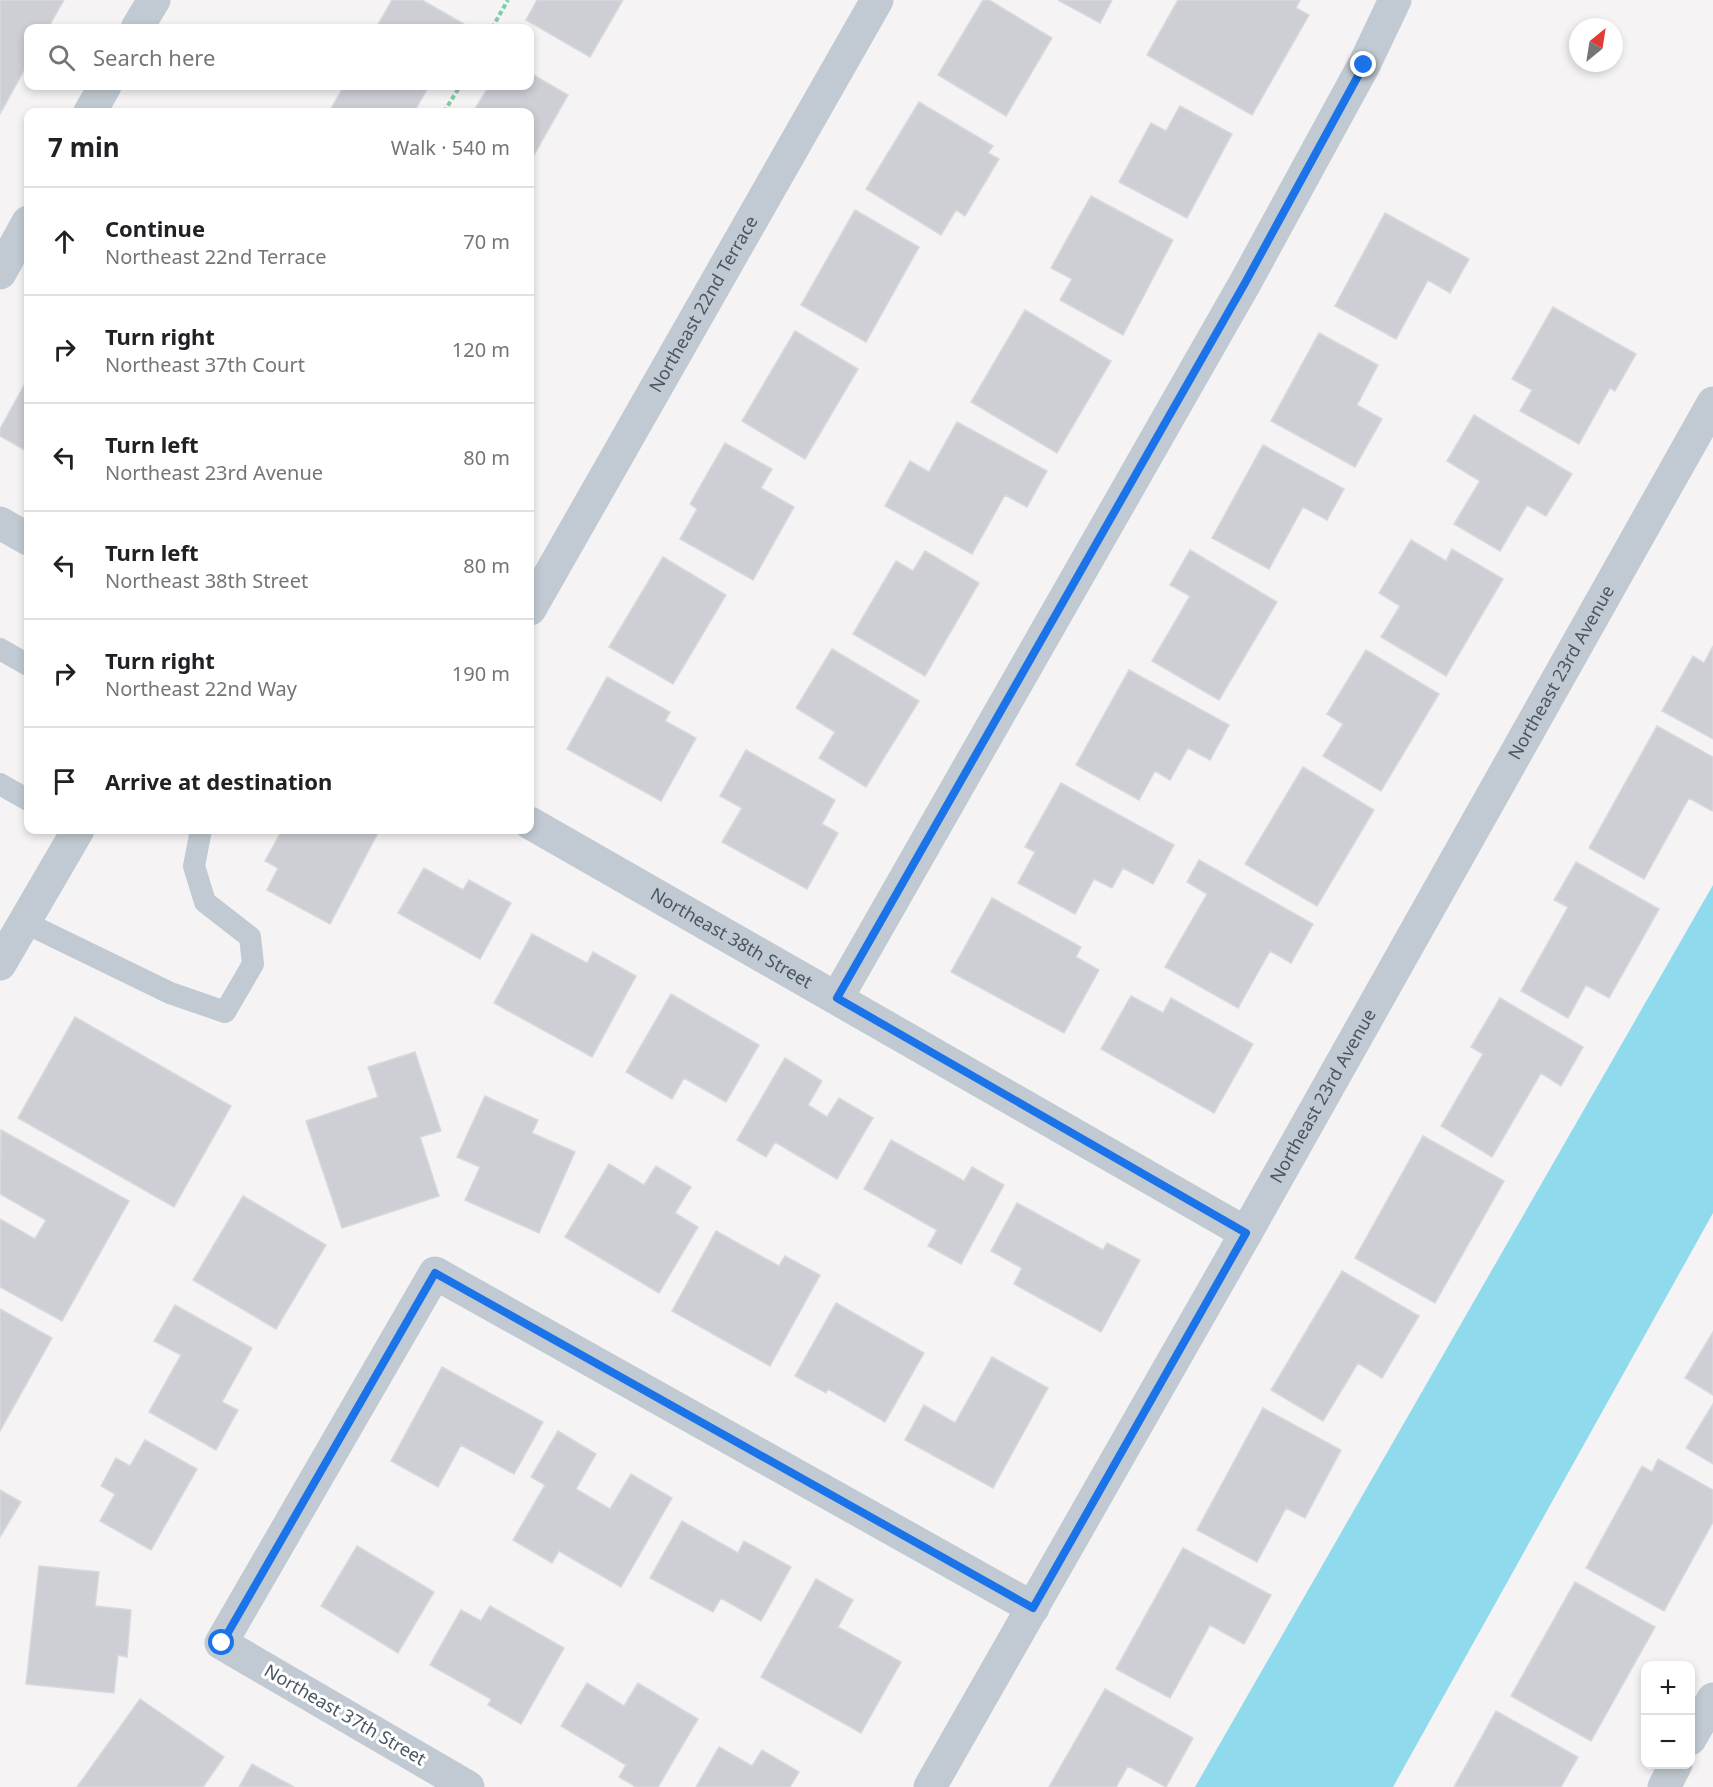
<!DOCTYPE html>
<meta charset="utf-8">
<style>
:root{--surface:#fff;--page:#f6f6f6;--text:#202124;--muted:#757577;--line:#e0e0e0}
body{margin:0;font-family:"Noto Sans",sans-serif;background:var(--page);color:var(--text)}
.controls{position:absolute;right:18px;bottom:18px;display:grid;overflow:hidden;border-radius:12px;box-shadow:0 3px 9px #0003}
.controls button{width:54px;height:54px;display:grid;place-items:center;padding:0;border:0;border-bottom:2px solid var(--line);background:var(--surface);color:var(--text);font:30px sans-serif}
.compass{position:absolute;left:1569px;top:18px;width:54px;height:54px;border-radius:50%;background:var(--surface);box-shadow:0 3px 9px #0003;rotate:30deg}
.stop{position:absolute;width:18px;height:18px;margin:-14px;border:4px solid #1a73e8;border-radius:50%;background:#fff}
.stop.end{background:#1a73e8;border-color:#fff;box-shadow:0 2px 6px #0008}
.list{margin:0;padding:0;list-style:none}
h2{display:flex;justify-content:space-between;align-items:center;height:78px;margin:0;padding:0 24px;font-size:26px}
h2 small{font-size:20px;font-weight:400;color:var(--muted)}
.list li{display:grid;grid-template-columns:39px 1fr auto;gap:18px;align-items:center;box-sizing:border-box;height:108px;padding:0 24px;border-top:2px solid var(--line)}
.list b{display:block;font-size:22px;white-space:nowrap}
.list p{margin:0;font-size:20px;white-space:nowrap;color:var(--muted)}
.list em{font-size:20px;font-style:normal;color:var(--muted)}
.icon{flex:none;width:33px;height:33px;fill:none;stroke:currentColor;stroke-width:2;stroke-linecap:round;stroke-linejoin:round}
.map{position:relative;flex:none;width:1713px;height:1787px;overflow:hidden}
.search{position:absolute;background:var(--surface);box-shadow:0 3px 9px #0003;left:24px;top:24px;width:510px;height:66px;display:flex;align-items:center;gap:15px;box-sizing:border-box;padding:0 21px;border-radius:12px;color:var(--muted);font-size:22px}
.panel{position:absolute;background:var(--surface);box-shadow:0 3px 9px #0003;left:24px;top:108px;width:510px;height:726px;border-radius:12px}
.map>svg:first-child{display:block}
</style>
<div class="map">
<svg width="1713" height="1787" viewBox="0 0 1713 1787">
<rect width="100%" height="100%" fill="#f5f3f3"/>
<path fill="#90daee" d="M1713,885V1213L1393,1787H1195Z"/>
<path fill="#cdcfd5" stroke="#d7d9de" stroke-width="1.5" d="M0,0H64L48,28H28V63L0,114Z
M392,0H422L464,24L461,28H376Z
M537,0H623L590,57L526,20Z
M983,0H989L1052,38L1006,116L938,75Z
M1058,0H1112L1100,23Z
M1178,0H1300L1296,8L1309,15L1252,115L1147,55Z
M530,73L568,95L530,162V112H473L489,86H530Z
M344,86H429L414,112H329Z
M919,102L993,146L988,153L999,159L965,216L956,210L941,235L866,189Z
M1180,106L1232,134L1187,218L1119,182L1151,123L1166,131Z
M1091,196L1173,240L1123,335L1060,300L1072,279L1051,268Z
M855,210L919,247L866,342L801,305Z
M1385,213L1469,259L1450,293L1428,280L1396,339L1335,306Z
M1553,307L1636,354L1615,391L1610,388L1579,444L1520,411L1532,390L1512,379Z
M1025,310L1111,361L1057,453L971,402Z
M795,331L858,369L805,459L742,421Z
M1319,333L1378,365L1357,405L1382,419L1355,467L1271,421Z
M28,378V452L0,436V429Z
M1474,415L1572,474L1546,516L1527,505L1500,551L1454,524L1480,481L1447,461Z
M957,422L1047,471L1027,507L1005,495L972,554L885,506L910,461L929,472Z
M725,443L772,469L761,488L794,507L753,580L680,539L697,509L690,504Z
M1263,445L1344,489L1327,520L1303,507L1269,569L1212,538Z
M1411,540L1446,561L1452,549L1503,579L1446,676L1381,637L1400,606L1379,593Z
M1190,550L1277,602L1219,700L1152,661L1190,596L1170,585Z
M925,551L979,583L925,676L853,634L896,561L913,571Z
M663,557L726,595L673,684L609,647Z
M1713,646V739L1662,711L1693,656L1704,663Z
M832,649L919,701L866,787L819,758L835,732L796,708Z
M1366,650L1439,694L1381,791L1323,756L1343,724L1327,714Z
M1129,670L1229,725L1210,760L1188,748L1170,780L1155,771L1139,800L1076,765Z
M607,677L670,712L665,721L696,738L661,801L567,749Z
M1657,726L1713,757V809L1712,811L1689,798L1644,879L1589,848Z
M746,750L835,800L822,824L838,833L807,889L722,842L742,808L720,796Z
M1303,767L1374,810L1317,906L1245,864Z
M1061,783L1174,845L1153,884L1123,868L1112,888L1094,879L1075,914L1018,883L1035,852L1025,847Z
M282,830L379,831L330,924L267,890L278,868L265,861Z
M1199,860L1313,924L1291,963L1270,951L1238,1008L1165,967L1207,894L1187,882Z
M1576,862L1659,909L1609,998L1586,985L1568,1018L1521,991L1568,907L1554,900Z
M424,868L463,890L469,880L511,903L480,959L398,913Z
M992,898L1081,947L1076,957L1099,970L1064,1033L951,972Z
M532,934L587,963L593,952L636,976L592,1057L494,1003Z
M671,994L759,1045L726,1102L684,1078L672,1099L626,1072Z
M1131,996L1163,1013L1171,998L1253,1044L1214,1113L1101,1049Z
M1500,998L1583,1047L1561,1086L1541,1073L1492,1157L1441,1126L1483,1054L1471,1047Z
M75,1017L231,1106L174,1207L18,1118Z
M415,1052L441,1131L420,1137L439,1196L342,1228L306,1121L378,1097L368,1067Z
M785,1058L822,1081L808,1105L827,1117L839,1098L873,1118L837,1179L775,1142L766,1157L737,1140Z
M485,1096L538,1120L532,1133L575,1152L539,1233L465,1200L480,1167L457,1157Z
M1,1130L129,1201L62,1321L0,1287V1219L35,1239L46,1220L0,1194Z
M1423,1136L1504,1181L1435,1303L1355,1258Z
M891,1140L964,1181L972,1167L1004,1185L961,1264L928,1246L937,1230L864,1189Z
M609,1164L644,1185L656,1166L691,1187L675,1213L698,1227L659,1293L565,1237Z
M243,1196L326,1245L276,1329L193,1280Z
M1017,1203L1103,1250L1107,1243L1140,1260L1101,1332L1014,1284L1022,1268L991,1251Z
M716,1231L779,1266L785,1256L820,1275L770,1366L672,1311Z
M1342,1271L1419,1316L1382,1378L1358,1363L1323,1421L1271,1390Z
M836,1303L924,1353L885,1422L828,1389L826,1393L795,1376Z
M175,1305L252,1348L222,1402L238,1410L216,1450L149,1412L181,1355L154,1341Z
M0,1309L52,1338L0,1431Z
M1713,1332V1395L1685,1378Z
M992,1357L1048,1388L993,1488L905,1440L924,1405L955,1423Z
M442,1367L543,1422L514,1474L461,1445L438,1487L391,1461Z
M1713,1404V1464L1686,1448Z
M1263,1408L1341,1450L1305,1518L1286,1508L1257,1562L1197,1530Z
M558,1431L596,1454L576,1489L610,1509L631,1474L672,1498L621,1587L559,1551L552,1563L513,1540L545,1485L531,1477Z
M145,1440L197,1469L151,1550L100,1521L115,1494L101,1486L116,1458L130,1466Z
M1658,1459L1713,1490V1522L1664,1611L1586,1568L1642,1466L1652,1472Z
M0,1490L21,1502L0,1537Z
M682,1521L738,1553L744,1541L791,1567L761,1621L721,1598L713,1612L650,1578Z
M357,1546L434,1592L398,1653L321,1606Z
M1183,1548L1271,1595L1244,1644L1210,1625L1170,1698L1116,1669Z
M39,1566L99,1572L95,1606L131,1610L127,1657L118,1655L114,1693L26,1684Z
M816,1579L853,1600L838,1627L901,1662L861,1733L761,1677Z
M1575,1582L1655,1627L1591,1741L1511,1696Z
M490,1606L564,1648L521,1724L488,1705L491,1699L430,1665L461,1610L481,1621Z
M587,1683L624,1706L638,1683L698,1719L658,1787H636L619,1777L626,1765L561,1726Z
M1105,1689L1193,1738L1166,1787L1128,1766L1116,1787H1049Z
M140,1699L224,1757L203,1787H77Z
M1496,1711L1578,1757L1561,1787H1454Z
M719,1747L752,1766L762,1750L799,1772L790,1787H696Z
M252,1764L294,1787H239Z"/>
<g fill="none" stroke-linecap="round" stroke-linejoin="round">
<path stroke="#7ad0a6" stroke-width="4" stroke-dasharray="4.5 3" stroke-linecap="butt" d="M492,28L508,0
M444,112L460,86"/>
<path stroke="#c1cad2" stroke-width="22" d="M0,649L28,665
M0,784L28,800
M24,922L170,993L225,1012L253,964L250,937L205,902L194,866L201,830"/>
<g stroke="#c1cad2" stroke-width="33">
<path d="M137,28L154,0"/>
<path d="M90,112L105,86"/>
<path d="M0,273L28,222"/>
<path d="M0,523L28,539"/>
<path id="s1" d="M530,609L877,0"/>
<path id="s2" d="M530,823L1246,1233"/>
<path d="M0,964L78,830"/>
<path d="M837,998L1245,283L1364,65L1395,0"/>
<path d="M1690,1739L1713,1699"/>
<path d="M468,1787L221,1643L435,1273L1033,1608"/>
<path d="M1664,1787L1676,1764"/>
</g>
<path stroke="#c1cad2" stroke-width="33" id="s3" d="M930,1787L1246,1233L1713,403"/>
</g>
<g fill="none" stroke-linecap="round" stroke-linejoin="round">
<path stroke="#1a73e8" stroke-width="8" d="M222,1643L435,1273L1033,1608L1246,1233L837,998L1245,283L1364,65"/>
</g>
<g text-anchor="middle" stroke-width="6" stroke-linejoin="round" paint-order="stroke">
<g font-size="18" fill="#4a5661" stroke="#fff">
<text dy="6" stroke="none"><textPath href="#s1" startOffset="351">Northeast 22nd Terrace</textPath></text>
<text dy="6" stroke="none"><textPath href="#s3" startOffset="1281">Northeast 23rd Avenue</textPath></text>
<text dy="6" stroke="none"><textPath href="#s2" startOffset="232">Northeast 38th Street</textPath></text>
<text dy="6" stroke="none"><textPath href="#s3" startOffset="795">Northeast 23rd Avenue</textPath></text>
<text transform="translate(345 1715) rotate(30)" y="6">Northeast 37th Street</text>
</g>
</g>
</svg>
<div class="controls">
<button>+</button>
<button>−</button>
</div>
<svg class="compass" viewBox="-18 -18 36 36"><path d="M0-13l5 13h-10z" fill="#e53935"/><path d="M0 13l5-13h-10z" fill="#757577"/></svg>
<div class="stop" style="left:222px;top:1643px"></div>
<div class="stop end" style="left:1364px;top:65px"></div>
<div class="search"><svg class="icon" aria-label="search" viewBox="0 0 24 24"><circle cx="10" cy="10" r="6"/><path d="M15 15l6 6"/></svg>Search here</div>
<section class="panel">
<h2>7 min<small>Walk · 540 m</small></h2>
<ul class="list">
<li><svg class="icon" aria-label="ahead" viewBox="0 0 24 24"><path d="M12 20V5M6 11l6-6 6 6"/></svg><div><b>Continue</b><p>Northeast 22nd Terrace</p></div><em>70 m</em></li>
<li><svg class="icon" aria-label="right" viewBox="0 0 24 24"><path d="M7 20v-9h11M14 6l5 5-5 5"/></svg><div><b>Turn right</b><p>Northeast 37th Court</p></div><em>120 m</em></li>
<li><svg class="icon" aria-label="left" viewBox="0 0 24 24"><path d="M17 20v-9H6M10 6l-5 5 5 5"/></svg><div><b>Turn left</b><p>Northeast 23rd Avenue</p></div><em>80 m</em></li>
<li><svg class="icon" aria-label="left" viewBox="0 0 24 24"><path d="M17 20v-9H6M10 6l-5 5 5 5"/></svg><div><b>Turn left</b><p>Northeast 38th Street</p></div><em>80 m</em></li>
<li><svg class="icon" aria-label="right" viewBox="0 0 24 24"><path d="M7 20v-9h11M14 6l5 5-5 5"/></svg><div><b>Turn right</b><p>Northeast 22nd Way</p></div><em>190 m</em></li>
<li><svg class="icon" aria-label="arrive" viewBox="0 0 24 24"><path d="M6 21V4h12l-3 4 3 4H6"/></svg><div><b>Arrive at destination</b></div></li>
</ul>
</section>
</div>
